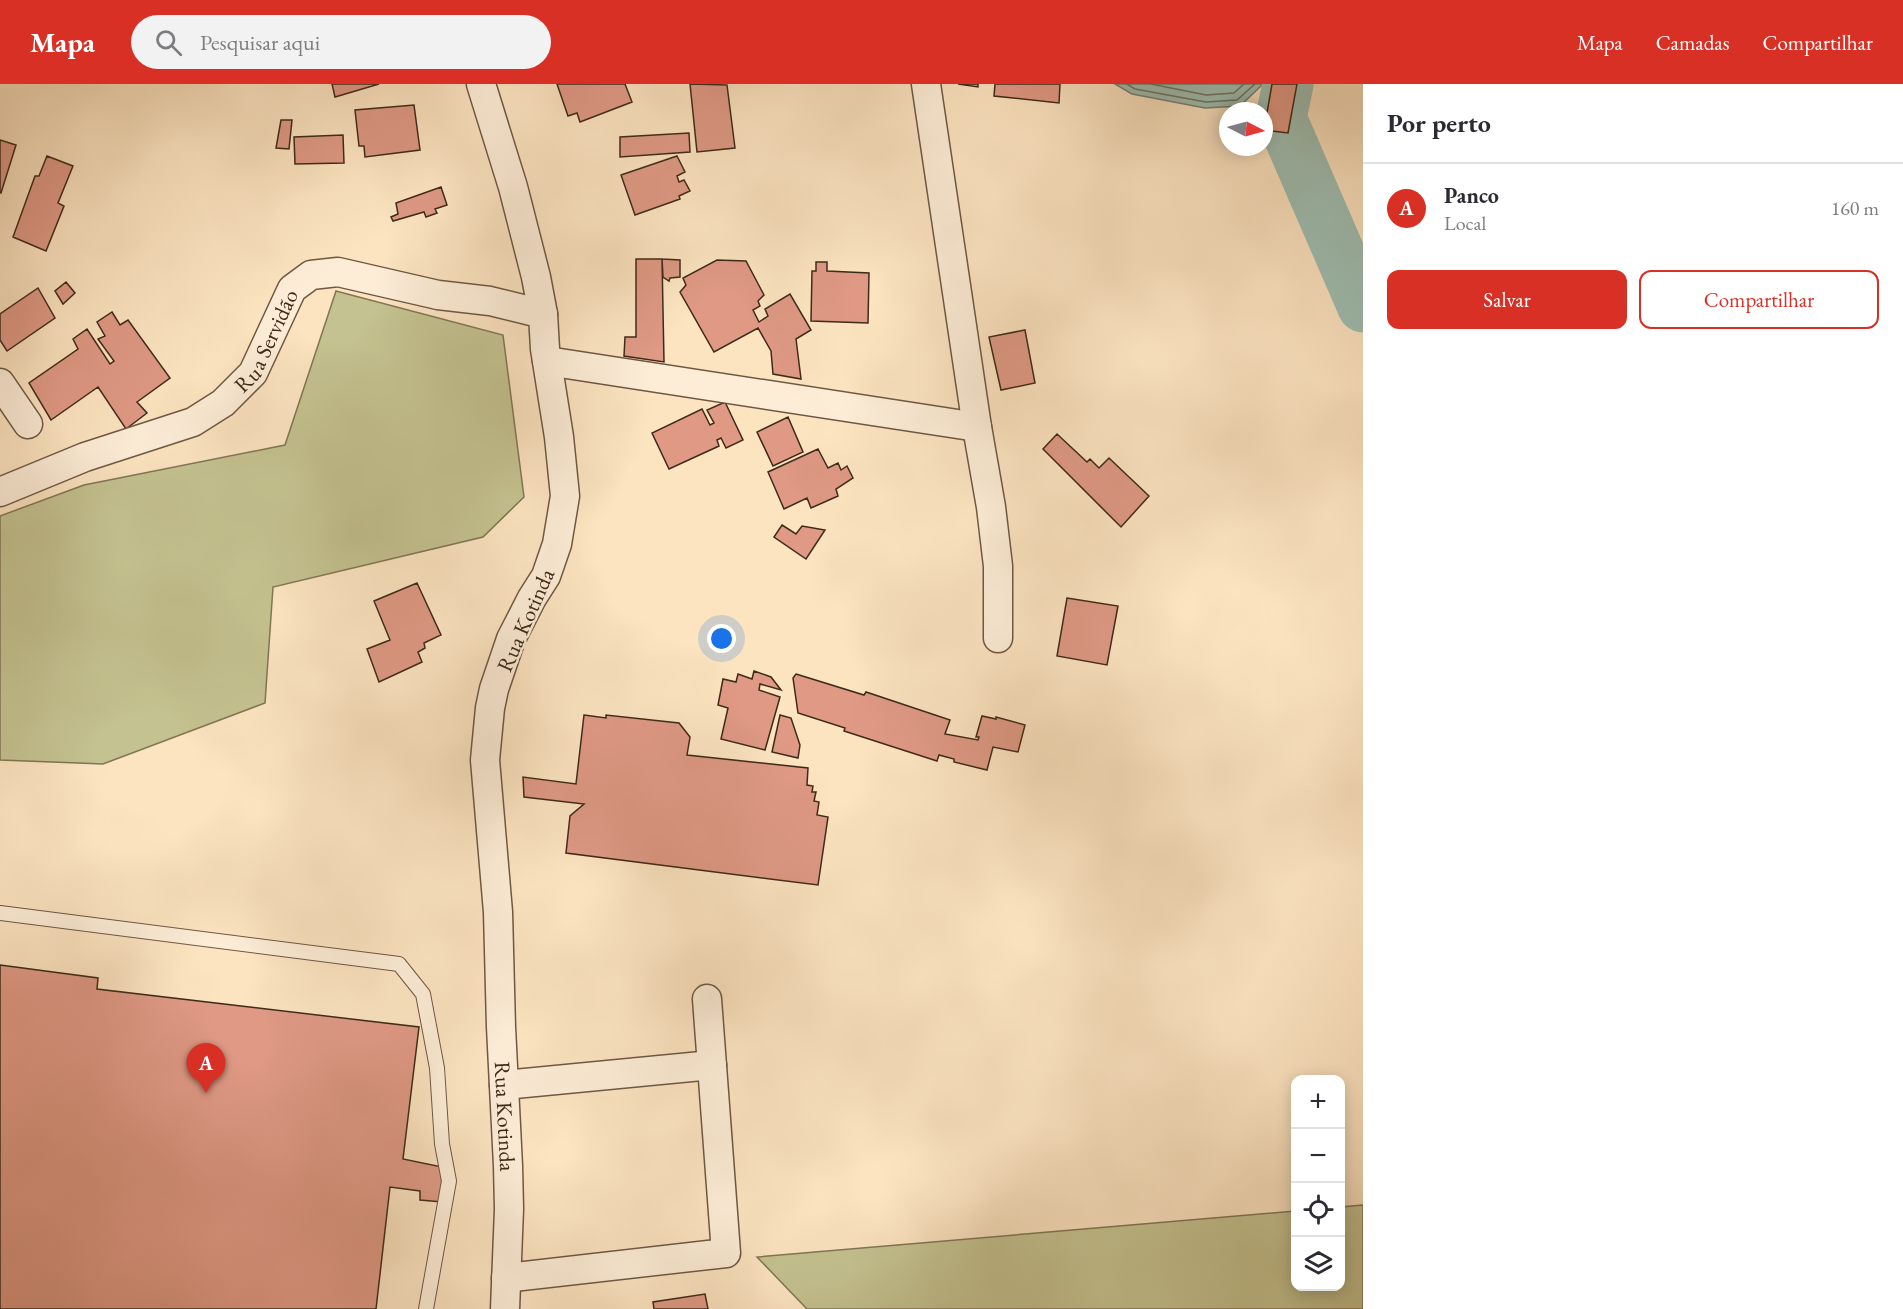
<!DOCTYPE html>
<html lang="pt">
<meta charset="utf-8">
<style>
:root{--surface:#fff;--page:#f2f2f3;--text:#2b2b33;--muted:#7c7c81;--line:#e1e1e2;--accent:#d93025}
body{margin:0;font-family:"EB Garamond",serif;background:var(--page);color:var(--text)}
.controls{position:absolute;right:18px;bottom:18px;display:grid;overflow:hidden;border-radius:12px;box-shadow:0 3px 15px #0003}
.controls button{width:54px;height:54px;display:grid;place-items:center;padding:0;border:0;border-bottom:2px solid var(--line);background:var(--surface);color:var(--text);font:30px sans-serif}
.compass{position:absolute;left:1219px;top:18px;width:54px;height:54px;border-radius:50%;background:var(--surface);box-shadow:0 3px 15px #0003;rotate:96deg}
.you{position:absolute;left:722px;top:555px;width:21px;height:21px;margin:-15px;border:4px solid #fff;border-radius:50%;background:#1a73e8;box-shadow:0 0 0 9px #1a73e833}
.badge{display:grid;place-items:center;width:39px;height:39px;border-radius:50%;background:var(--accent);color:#fff;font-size:20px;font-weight:700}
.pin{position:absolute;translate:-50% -50px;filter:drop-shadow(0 2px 3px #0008)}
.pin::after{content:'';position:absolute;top:32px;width:21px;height:18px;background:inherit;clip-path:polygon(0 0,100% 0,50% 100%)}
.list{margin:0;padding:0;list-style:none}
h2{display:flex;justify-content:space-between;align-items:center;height:78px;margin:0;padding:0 24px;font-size:26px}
h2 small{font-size:20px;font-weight:400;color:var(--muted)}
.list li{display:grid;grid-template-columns:39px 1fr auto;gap:18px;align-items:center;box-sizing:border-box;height:90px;padding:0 24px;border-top:2px solid var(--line)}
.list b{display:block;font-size:22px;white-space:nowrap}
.list p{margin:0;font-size:20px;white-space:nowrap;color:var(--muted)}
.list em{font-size:20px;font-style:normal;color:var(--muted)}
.actions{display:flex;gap:12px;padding:18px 24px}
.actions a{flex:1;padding:14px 0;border:2px solid var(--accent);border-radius:12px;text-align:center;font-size:21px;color:var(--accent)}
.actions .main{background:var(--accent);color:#fff}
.icon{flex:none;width:33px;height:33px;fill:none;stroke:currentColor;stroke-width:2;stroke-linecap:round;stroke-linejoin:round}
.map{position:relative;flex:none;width:1363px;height:1225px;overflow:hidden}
header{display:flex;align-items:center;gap:36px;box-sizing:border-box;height:84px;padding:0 30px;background:var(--accent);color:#fff}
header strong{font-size:28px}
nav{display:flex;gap:33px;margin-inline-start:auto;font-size:21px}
.search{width:420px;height:54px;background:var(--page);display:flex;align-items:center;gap:15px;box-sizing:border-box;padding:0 21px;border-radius:33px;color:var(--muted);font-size:22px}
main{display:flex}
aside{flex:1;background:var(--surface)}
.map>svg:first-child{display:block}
</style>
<header>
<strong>Mapa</strong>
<div class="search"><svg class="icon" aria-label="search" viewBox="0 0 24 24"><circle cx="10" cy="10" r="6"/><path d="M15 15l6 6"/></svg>Pesquisar aqui</div>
<nav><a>Mapa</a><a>Camadas</a><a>Compartilhar</a></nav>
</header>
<main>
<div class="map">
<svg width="1363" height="1225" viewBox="0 0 1363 1225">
<rect width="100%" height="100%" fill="#fce4c1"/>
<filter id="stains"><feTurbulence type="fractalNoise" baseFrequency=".00333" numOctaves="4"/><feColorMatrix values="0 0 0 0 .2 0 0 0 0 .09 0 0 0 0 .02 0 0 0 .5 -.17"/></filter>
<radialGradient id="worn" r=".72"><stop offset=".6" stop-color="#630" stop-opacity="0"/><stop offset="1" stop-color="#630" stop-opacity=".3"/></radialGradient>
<path fill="#c4c290" stroke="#817654" stroke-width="1.5" d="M336,207L503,251L524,413L483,453L273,503L265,619L103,680L0,676V432L84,401L285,361Z
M1363,1121V1225H807L757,1173L1295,1127L1296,1202H1340L1341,1123Z"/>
<path fill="#9fbfb3" stroke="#788375" stroke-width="1.5" d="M1115,0H1263L1240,22L1205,24L1132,10Z"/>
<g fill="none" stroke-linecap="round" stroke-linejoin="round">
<path stroke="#6e7466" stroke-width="1.5" d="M1127,0L1135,5L1206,18L1237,16L1255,0
M1151,0L1206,11L1234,9L1244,0"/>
<path stroke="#9fbfb3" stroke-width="51" d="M1288,0L1281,34L1363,223"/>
</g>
<path fill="#df9985" stroke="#3e2a19" stroke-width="1.5" d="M332,0H379L335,13Z
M557,0H625L632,18L580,38L577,29L568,32Z
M690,0L727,1L735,64L697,68Z
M958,0H978V3Z
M995,0H1060L1059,19L994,12Z
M1272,0H1297L1288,49L1264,46Z
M414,21L420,66L365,73L364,62H359L355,26Z
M281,36H292L289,65L276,64Z
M689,49L690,68L620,73V53Z
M343,51L344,79L295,80L294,53Z
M0,56L16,61L1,109H0Z
M47,72L73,82L58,119L64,122L46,167L13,153L35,92H39Z
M677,72L685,88L677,92L679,98L684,96L690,107L679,112L680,115L635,131L621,91Z
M441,103L447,121L435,125L437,129L426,133L424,128L393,137L391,133L398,130L396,119Z
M636,175H662L664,278L624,272L625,253H636Z
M662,175L680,176V193L670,194L669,197L663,193Z
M717,176L746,177L764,211L758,217L760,222L753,226L759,238L768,232L765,225L790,210L811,246L796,255L801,295L773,290L771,267L758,244L714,268L680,208L686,201L683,194Z
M816,178H827V187L869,189L868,239L811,237L812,187H816Z
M66,198L75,209L63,220L55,207Z
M38,204L55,234L7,267L0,256V230Z
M112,228L120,241L128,236L170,294L137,318L147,329L126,345L98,303L51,336L29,299L78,265L73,255L87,245L110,280L114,277L98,255L105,252L97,238Z
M1025,246L1035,299L1001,306L989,253Z
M725,318L743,356L726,364L721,354L717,356L719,362L669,385L652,349L702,325L710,341L714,339L707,326Z
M788,333L803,368L773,382L757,348Z
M1057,350L1087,378L1090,375L1099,384L1109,374L1149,412L1121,443L1043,365Z
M818,365L828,384L838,379L841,386L847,382L853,394L836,405L838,412L811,424L807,414L784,425L768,388Z
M782,441L796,450L802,442L825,446L806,475L774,453Z
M417,499L441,551L424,559L425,564L418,568L422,578L379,598L367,565L390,556L374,517Z
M1067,514L1118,522L1107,581L1057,572Z
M754,587L771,593L781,606L760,600L759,606L780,613L765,666L721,655L728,624L718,621L723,595L736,598L738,590L752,595Z
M796,590L864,611L866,608L950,636L945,650L978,656L979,653H976L982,632L996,635V633L1025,641L1018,668L993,663L987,686L954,678V675L939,671L937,677L844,647L845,644L798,629L793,594Z
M584,631L606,634V631L679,639L690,653L687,671L808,684L807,701L813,702L812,708H816L814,717L819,718L817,731L828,733L818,801L566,769L570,732L584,720L524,713L523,693L576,700Z
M780,631L791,634L800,661L798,674L772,668Z
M0,881L98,894L97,905L419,943L403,1075L447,1084L442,1118L420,1116V1107L390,1103L376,1225H0Z
M705,1210L708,1225H654L653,1218Z"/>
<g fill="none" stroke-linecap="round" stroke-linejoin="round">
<defs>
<path id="lane" d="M0,829L399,880L423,910L437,984L442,1060L449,1097L426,1225"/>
<g id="street">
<path id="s1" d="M481,0L513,103L536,193L543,230L545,265L559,353L565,412L557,460L546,492L532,514L511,555L494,605L490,624L485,676L498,828L501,943L508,1082L509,1125L505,1225"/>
<path d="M926,0L977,343L991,423L998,482V554"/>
<path d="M547,277L977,343"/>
<path d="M0,299L28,340"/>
<path id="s2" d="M0,408L85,373L193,338L223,319L253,289L292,205L311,191L338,188L438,211L490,217L543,230"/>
<path d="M504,1001L712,981"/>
<path d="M506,1194L726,1169L707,915"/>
</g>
</defs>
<use href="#lane" stroke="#6e5843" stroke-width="16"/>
<use href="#street" stroke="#6e5843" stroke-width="31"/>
<use href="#lane" stroke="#fdedd7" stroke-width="14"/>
<use href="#street" stroke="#fdedd7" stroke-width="28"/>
</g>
<g text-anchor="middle" stroke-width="5" stroke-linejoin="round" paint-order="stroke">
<g font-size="22" fill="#3e2a19" stroke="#fdedd7">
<text dy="8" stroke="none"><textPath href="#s2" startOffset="318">Rua Servidão</textPath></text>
<text transform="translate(525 536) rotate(-66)" y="8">Rua Kotinda</text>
<text dy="8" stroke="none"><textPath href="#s1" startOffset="1058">Rua Kotinda</textPath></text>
</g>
</g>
<rect width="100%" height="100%" filter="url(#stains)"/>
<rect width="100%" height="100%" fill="url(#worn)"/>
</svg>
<div class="controls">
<button>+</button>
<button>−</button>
<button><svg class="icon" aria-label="locate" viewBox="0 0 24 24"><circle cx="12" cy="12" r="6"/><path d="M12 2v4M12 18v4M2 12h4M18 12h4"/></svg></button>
<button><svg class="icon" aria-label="layers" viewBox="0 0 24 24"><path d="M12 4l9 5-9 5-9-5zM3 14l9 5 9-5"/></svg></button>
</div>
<svg class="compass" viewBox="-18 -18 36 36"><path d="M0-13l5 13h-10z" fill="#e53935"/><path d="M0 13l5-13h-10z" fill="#7c7c81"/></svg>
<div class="you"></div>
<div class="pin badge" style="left:206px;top:1009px">A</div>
</div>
<aside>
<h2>Por perto<small></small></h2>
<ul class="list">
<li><span class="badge">A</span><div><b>Panco</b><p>Local</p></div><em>160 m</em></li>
</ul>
<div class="actions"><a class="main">Salvar</a><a>Compartilhar</a></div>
</aside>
</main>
